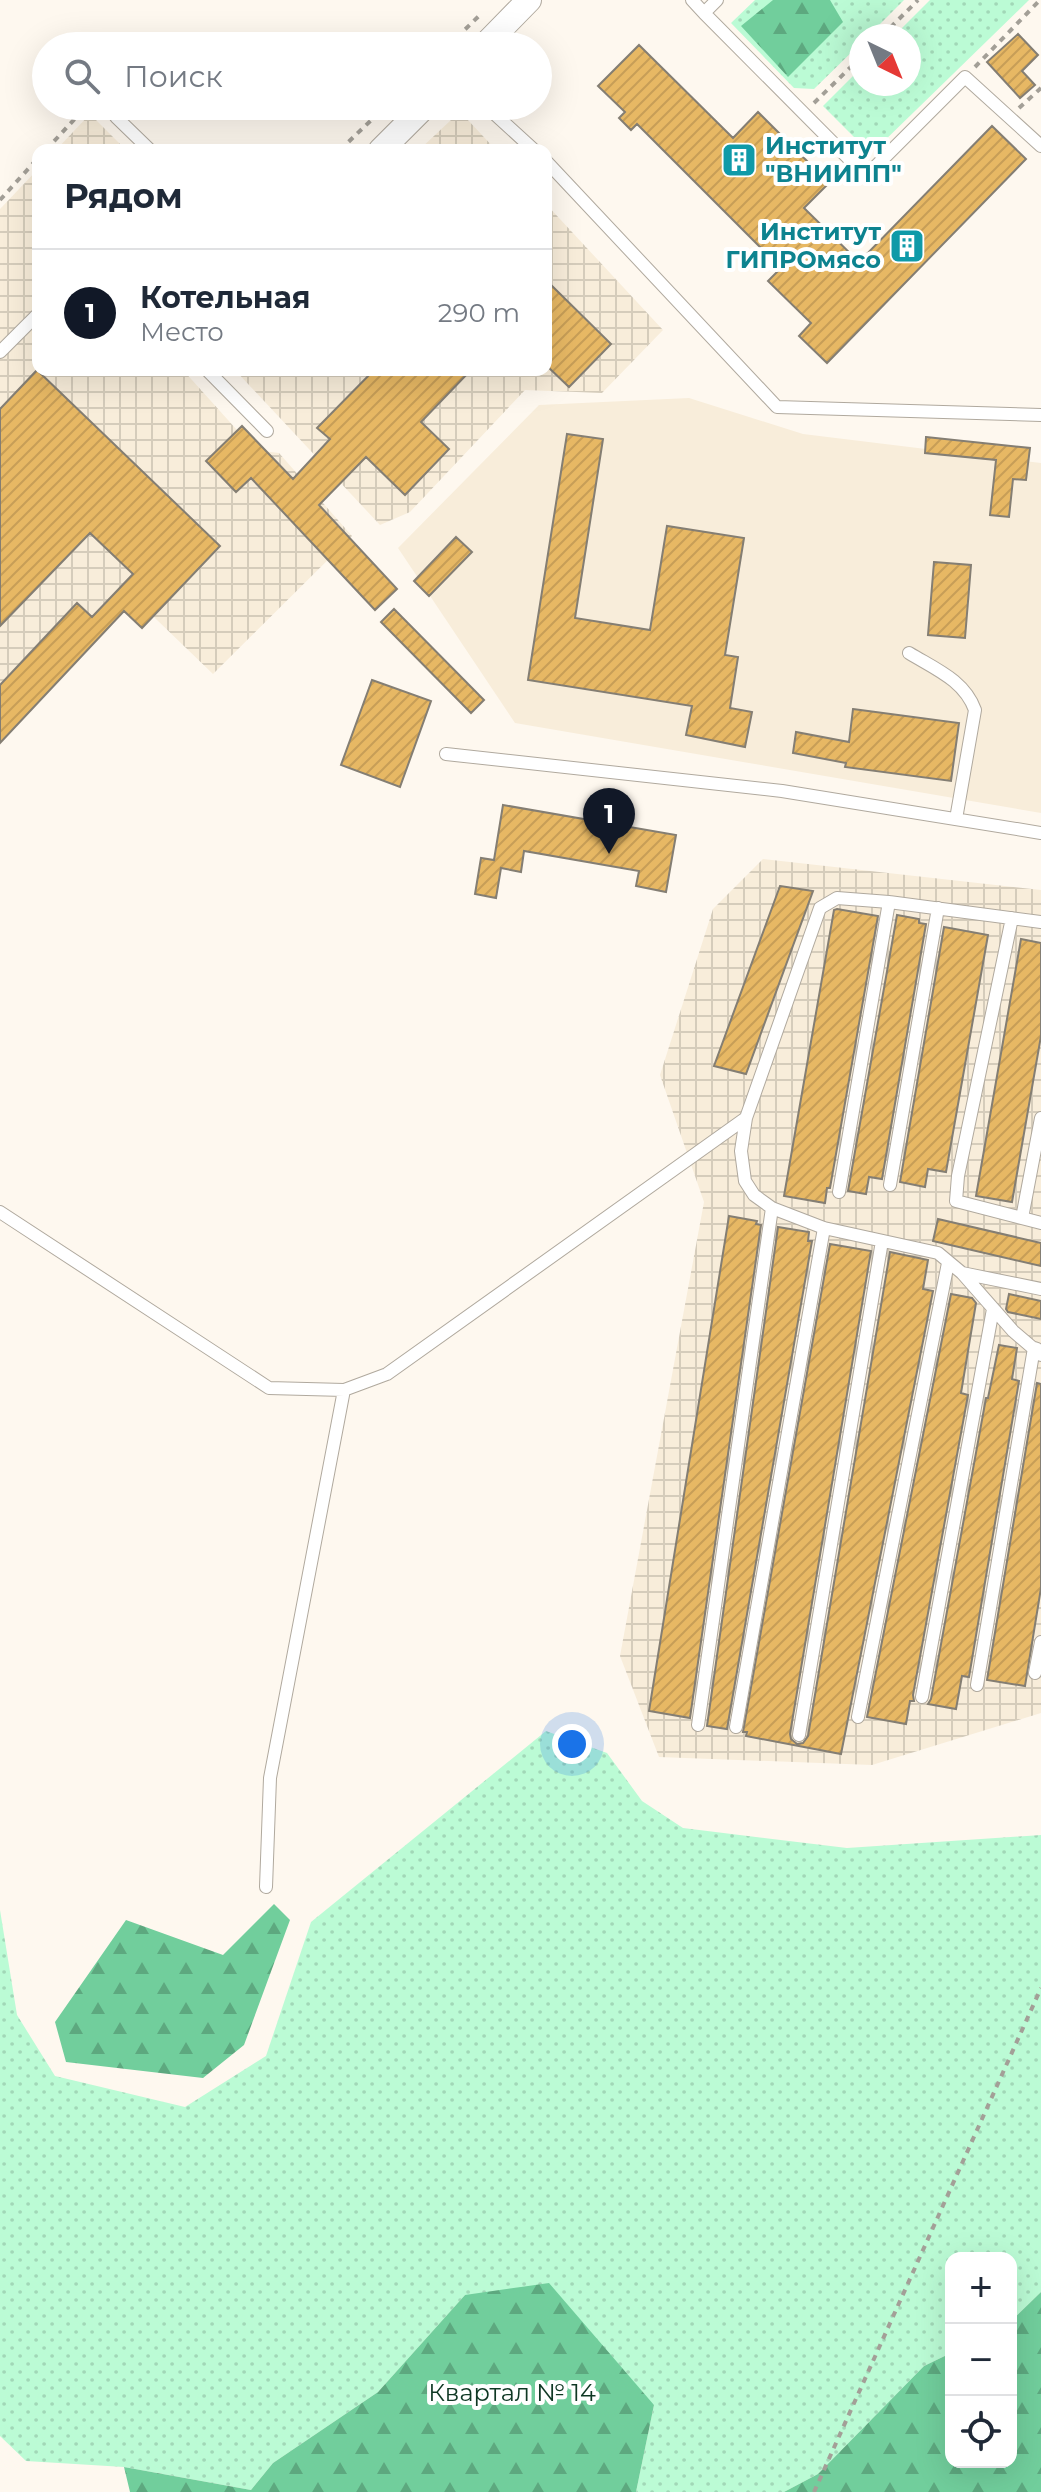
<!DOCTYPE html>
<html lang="ru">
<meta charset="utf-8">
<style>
:root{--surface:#fff;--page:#f2f2f3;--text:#1f2937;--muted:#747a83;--line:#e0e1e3;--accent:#111827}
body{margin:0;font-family:Montserrat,sans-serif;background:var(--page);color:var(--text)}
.controls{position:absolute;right:24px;bottom:24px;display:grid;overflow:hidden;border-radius:16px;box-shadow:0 8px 32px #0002}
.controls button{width:72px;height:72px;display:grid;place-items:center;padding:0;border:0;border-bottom:2px solid var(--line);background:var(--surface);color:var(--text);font:40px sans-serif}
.compass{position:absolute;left:849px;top:24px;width:72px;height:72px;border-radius:50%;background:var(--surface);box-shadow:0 8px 32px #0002;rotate:137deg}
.you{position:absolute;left:572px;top:1744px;width:28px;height:28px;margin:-20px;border:6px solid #fff;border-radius:50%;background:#1a73e8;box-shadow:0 0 0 12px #1a73e833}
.badge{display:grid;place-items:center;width:52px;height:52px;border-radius:50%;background:var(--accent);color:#fff;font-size:26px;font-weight:700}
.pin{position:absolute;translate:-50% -66px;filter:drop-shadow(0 2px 4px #0008)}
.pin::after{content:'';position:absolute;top:42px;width:28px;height:24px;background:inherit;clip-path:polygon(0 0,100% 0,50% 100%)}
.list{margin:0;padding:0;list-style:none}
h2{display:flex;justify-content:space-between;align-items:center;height:104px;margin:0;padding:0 32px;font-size:34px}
h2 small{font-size:26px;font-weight:400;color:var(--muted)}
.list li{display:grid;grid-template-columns:52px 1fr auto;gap:24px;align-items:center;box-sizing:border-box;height:128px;padding:0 32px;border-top:2px solid var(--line)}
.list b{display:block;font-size:30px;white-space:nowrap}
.list p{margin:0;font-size:26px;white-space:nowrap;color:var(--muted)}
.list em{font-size:26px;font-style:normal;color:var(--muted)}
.icon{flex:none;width:44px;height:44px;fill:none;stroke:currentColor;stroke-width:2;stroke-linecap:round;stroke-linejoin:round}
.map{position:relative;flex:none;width:1041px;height:2492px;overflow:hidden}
.search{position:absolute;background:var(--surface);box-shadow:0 8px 32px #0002;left:32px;top:32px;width:520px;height:88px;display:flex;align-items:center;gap:20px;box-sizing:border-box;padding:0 28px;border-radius:44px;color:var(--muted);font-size:30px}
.panel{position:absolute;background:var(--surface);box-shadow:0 8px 32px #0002;left:32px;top:144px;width:520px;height:232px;border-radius:16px}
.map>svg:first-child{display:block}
</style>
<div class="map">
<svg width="1041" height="2492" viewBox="0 0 1041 2492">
<defs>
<pattern id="industrial-grid" width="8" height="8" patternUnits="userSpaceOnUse" patternTransform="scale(2)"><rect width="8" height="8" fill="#f8edda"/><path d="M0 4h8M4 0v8" fill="none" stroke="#d5ccbb"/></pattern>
<pattern id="grass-dots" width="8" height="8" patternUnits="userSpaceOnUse" patternTransform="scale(2)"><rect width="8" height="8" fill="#bbfbd5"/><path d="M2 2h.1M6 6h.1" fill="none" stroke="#a1d7b7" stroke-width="1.8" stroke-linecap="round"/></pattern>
<pattern id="forest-firs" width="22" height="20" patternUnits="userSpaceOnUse" patternTransform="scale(2)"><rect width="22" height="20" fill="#71ce9c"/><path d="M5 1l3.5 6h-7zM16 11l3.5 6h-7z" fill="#5da87f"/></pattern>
<pattern id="building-hatch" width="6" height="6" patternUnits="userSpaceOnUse" patternTransform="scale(2)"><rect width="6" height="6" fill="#e7b864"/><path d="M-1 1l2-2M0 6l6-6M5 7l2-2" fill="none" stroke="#c79e57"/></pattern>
</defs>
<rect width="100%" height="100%" fill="#fef8ef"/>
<path fill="#f8edda" d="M689,398L803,434L1041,463V813L515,723L398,548L539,405Z"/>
<path fill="url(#industrial-grid)" d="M90,114L126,150H56Z
M466,118L496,150H419L451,120Z
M38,169V370H183L255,450L279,453L352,536L213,674L129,593L0,717V209Z
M546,204L663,330L602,393L525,390L410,512L380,525L235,370H546Z
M763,859L1041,890V1713L872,1765L659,1757L620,1656L704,1202L660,1075L713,909Z"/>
<path fill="url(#grass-dots)" d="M755,0H904L868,36H861V43L814,89L794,88L731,23Z
M930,0H1029L878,147L855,138L823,106L861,68V84H909V36H894Z
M546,1731L607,1753L642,1801L683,1828L847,1848L1041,1835V2292L1011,2321V2258H951V2353L924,2366L818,2474L784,2492H636L654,2405L465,2295L378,2392L273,2463L251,2490L124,2467L26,2461L0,2436V1910L17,2015L55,2076L185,2107L266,2056L311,1922Z"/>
<path fill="url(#forest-firs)" d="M773,0H830L843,22L788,77L741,26Z
M274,1904L290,1920L244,2045L203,2078L66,2062L55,2022L126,1920L223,1955Z
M549,2283L654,2405L636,2492H130L124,2467L251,2490L273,2463L378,2392L465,2295Z
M1041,2292V2492H784L818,2474L924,2366L951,2353V2462H1011V2321Z"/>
<path fill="url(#building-hatch)" stroke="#847e73" stroke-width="2" d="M1018,34L1038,55L1022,71L1035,85L1020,98L987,62Z
M639,45L733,138L758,112L829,183L804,208L859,262L992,126L1026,159L827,363L799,336L811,323L768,281L781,268L637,124L631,130L619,118L625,112L598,86Z
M546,280L611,344L569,387L546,365Z
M37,370L220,546L142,628L124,611L0,743V685L77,603L92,617L133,574L90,533L0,626V409Z
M374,370H471L421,422L449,449L405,495L366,457L319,505L397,589L375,610L251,478L236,492L206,461L242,426L293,479L330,439L317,428Z
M567,434L603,439L575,618L650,630L667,526L744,538L725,655L738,657L730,708L752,712L745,747L686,735L692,706L528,680Z
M926,437L1030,448L1026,480L1013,479L1009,517L990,515L996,460L925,453Z
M456,537L472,552L429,596L414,581Z
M934,562L971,565L965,638L928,635Z
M394,609L484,700L471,713L381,622Z
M372,680L431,701L400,787L341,765Z
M853,709L959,723L951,781L845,767L846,763L793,753L796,732L849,742Z
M503,805L676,835L666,892L636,886L639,871L524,851L521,872L501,868L496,898L475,894L481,858L494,860Z
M780,886L813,891L746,1074L714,1066Z
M837,909L878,916L830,1188H827L825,1203L784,1196L834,910Z
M897,915L919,919V923L926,924L882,1179L869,1177L866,1194L848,1191Z
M944,927L988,935L946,1172L928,1169L925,1187L900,1182Z
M1021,939L1041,943V1036L1012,1202L976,1196Z
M729,1216L757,1221L756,1224L761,1225L690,1718L649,1711Z
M938,1219L1041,1243V1266L933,1241Z
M778,1227L809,1232L808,1241H812L727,1729L707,1726Z
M830,1244L871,1251L790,1734L791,1739L797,1744L803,1743L808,1736L890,1252L928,1260L923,1289L933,1291L841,1754L746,1736L747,1732H743Z
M951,1294L972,1298L976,1303L961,1393L968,1395L913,1695L914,1701H910L906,1724L867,1717Z
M1009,1294L1041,1301V1319L1008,1312L1006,1309Z
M999,1345L1017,1348L1012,1379L1019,1381L969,1677L962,1676L956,1709L928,1704L931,1699L986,1398H988Z
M1037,1383L1041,1384V1588L1025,1686L987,1680Z"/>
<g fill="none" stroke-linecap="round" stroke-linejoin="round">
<defs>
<path id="service" d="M692,0L704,13L717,0
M704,13L866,176L965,77L1041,146
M486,106L534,150
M116,117L150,150
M546,161L777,407L1041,415
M0,352L38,314
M207,370L267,431
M909,653C935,669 964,680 975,710L956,819
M446,754L782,791L1041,833
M1012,918L958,1176L956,1201L1041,1223
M746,1118L741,1151L745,1181L754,1195L772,1208L824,1228L938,1253L962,1273L1013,1331L1041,1355
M890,1185L938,908
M839,1192L889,902
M0,1212L269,1388L344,1390L387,1374L746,1118L820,908L837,898L889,902L1041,922
M1022,1218L1041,1118
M962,1273L1041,1289
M1035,1673L1041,1642
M977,1685L1034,1348L1037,1349
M922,1697L993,1309
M858,1717L948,1263
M698,1725L772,1208
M736,1727L824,1228
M799,1735L882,1241
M266,1887L270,1778L344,1390"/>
<path id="minor" d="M484,46L529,0
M381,150L425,106"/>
</defs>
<use href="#service" stroke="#b0a99e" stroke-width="14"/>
<use href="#minor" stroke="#b0a99e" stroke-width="26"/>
<path stroke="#a39f97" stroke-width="4" stroke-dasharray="6 6" stroke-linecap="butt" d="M882,36L918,0
M448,46L482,13
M975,67L1040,0
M814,103L861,57
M1019,108L1041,88
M46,150L81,112L97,107
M340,150L386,106
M0,200L38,158
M814,2492L1041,1988"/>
<use href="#service" stroke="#fff" stroke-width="12"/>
<use href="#minor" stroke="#fff" stroke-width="24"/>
</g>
<defs>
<symbol id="building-square" viewBox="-11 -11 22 22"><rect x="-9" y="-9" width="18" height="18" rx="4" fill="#0f9aa8" stroke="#fff"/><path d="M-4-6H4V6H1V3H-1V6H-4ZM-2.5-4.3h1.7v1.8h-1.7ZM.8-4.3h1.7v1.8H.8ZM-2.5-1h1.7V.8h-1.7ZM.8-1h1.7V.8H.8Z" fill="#fff"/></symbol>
</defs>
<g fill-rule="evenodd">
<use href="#building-square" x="719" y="140" width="40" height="40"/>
<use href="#building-square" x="887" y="226" width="40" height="40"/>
</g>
<g text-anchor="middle" stroke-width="8" stroke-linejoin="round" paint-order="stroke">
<g font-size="24" font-weight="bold" fill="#0d838f" stroke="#fff" text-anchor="start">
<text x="765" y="154">Институт<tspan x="765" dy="28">"ВНИИПП"</tspan></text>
<text x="881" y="240" text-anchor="end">Институт<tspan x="881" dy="28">ГИПРОмясо</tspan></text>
</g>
<g font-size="24" fill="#0f3824" stroke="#fff">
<text x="512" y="2401">Квартал № 14</text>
</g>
</g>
</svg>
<div class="controls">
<button>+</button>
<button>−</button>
<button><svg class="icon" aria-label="locate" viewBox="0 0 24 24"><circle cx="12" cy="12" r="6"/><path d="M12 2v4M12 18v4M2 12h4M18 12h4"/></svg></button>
</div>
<svg class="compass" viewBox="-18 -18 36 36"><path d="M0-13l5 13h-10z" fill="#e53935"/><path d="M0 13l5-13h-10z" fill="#747a83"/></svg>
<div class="you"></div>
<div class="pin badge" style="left:609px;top:854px">1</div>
<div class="search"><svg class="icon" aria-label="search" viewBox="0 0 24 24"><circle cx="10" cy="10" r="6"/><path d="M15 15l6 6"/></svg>Поиск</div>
<section class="panel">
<h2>Рядом<small></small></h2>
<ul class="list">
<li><span class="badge">1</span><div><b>Котельная</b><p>Место</p></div><em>290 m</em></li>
</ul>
</section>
</div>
